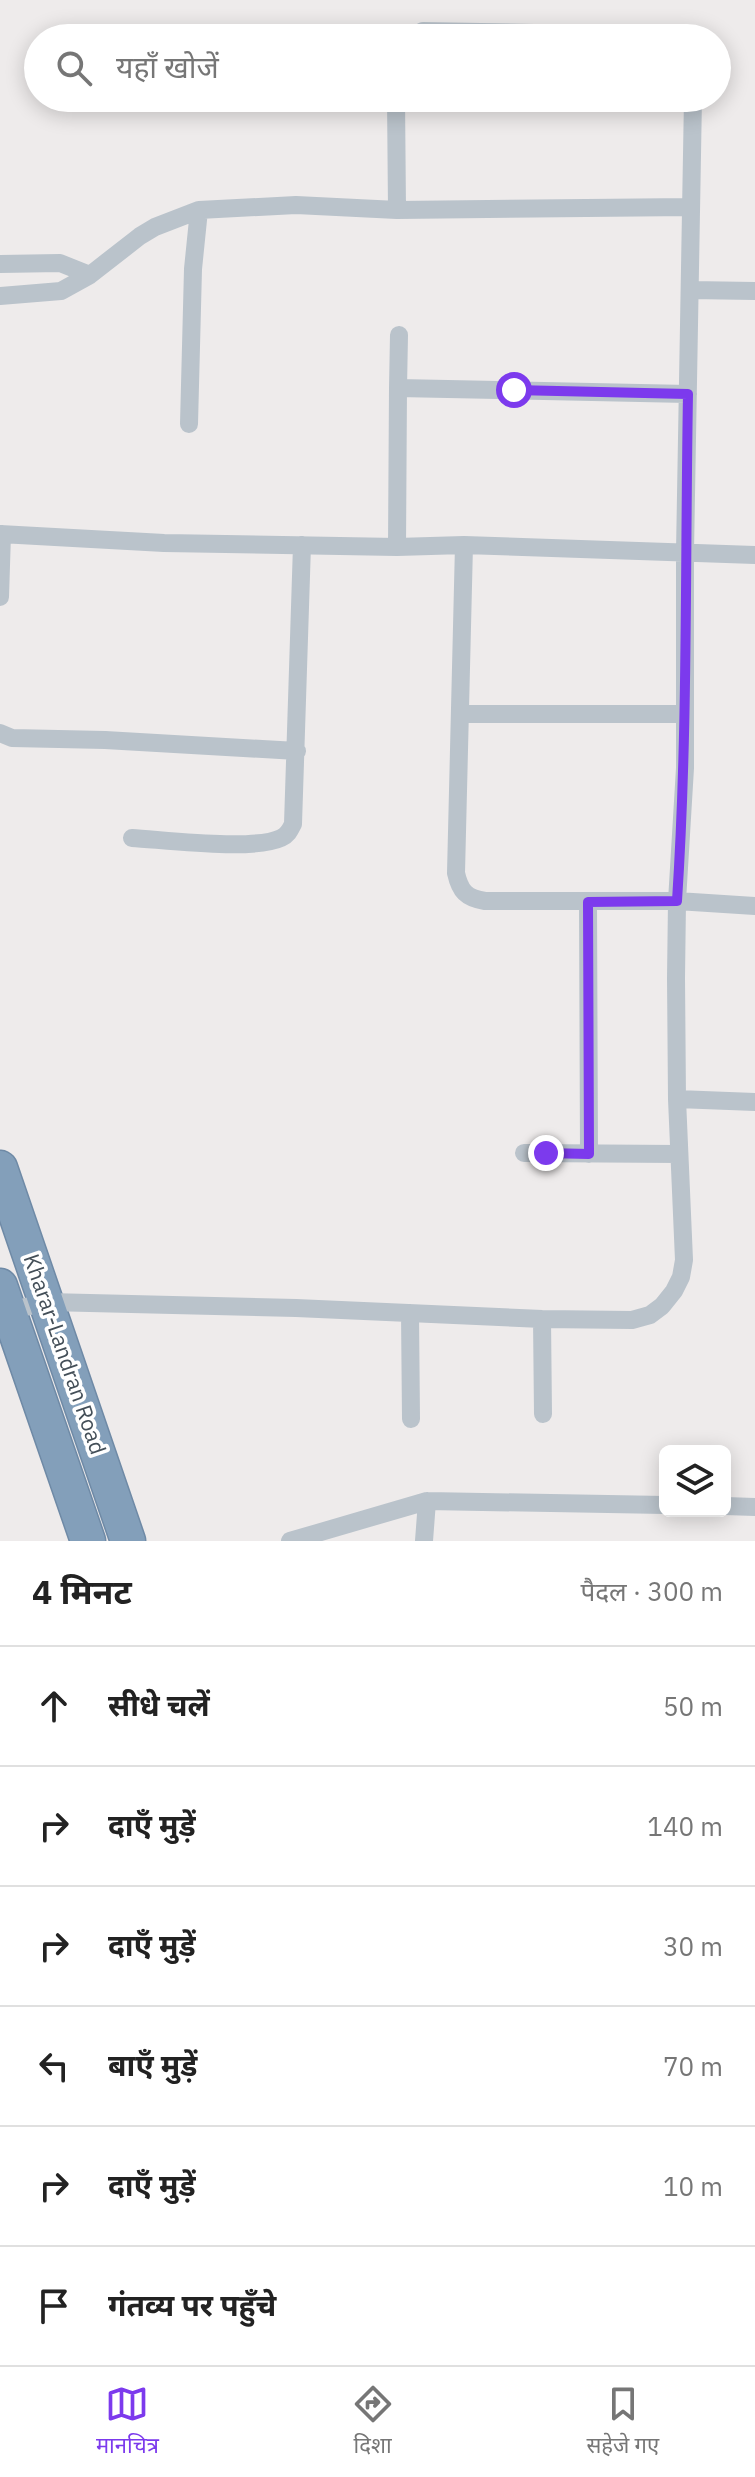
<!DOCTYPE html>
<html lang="hi">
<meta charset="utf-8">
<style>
:root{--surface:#fff;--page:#f6f6f6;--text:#222;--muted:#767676;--line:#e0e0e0;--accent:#7c3aed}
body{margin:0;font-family:"IBM Plex Sans","Noto Sans Devanagari",sans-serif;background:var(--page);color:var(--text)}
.controls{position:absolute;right:24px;bottom:24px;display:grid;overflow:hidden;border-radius:12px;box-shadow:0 4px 20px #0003}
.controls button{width:72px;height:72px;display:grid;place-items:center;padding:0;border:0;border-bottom:2px solid var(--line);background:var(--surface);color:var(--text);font:40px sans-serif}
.stop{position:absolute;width:24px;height:24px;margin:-18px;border:6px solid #7c3aed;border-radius:50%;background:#fff}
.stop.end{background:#7c3aed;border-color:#fff;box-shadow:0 2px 8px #0008}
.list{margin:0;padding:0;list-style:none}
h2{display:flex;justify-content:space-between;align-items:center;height:104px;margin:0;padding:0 32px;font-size:34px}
h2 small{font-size:26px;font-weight:400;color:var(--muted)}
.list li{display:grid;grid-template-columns:52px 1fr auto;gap:24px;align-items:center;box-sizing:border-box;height:120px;padding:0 32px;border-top:2px solid var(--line)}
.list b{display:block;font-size:30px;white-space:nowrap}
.list em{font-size:26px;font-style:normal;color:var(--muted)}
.icon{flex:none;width:44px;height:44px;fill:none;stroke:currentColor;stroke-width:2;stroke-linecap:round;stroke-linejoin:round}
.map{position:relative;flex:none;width:755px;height:1541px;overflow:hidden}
.search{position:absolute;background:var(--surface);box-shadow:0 4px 20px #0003;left:24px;right:24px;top:24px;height:88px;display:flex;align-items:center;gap:20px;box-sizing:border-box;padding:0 28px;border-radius:44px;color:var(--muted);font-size:30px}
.sheet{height:824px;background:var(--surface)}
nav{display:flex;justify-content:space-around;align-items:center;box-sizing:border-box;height:112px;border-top:2px solid var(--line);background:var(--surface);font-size:22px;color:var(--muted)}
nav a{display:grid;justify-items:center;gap:4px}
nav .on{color:var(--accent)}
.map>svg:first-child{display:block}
</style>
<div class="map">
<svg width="755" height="1541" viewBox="0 0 755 1541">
<rect width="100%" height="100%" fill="#eeebeb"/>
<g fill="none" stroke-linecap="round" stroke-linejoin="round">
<defs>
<path id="highway" d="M0,1168L128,1541
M0,1286L88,1541"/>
</defs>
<use href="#highway" stroke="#6f8aa6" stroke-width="37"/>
<path stroke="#bac3cb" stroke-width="18" d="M410,38L423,31L534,33L585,38
M396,98L397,210
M0,264L60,263L90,275
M690,290L755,291
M0,296L61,291L90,275L140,236L155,227L199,210L296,205L397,210L690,207
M398,388L399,335
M189,424L193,269L199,210
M0,534L164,543L397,547L464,545L755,555
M464,545L456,873C460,891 466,898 485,901H677L755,906
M397,547L398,388L688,394
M0,597L2,534
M460,714H685
M0,733L12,738L105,740L297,751
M132,838C166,840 254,851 281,838C288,835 290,830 293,824L302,545
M588,902L589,1154
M677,1099L755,1102
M524,1153L679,1154
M7,1311L48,1302L296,1308L542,1319L632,1320L650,1315L662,1306L674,1291L681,1277L684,1260L677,1099L676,978L677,901L685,768V552L693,98
M410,1313L411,1419
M542,1319L543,1414
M725,1506L755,1507
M290,1541L427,1501L665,1505
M424,1541L427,1501"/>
<use href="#highway" stroke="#839fba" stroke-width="34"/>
</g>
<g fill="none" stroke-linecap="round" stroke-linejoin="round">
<path stroke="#7c3aed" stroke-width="10" d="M514,390L688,394C685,563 688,732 677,901L588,902L589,1154L546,1153"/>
</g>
<g text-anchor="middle" stroke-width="7" stroke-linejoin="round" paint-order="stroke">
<g font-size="22" fill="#444f58" stroke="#fff">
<text transform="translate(65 1354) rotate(71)" y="8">Kharar-Landran Road</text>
</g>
</g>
</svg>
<div class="controls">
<button><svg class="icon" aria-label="layers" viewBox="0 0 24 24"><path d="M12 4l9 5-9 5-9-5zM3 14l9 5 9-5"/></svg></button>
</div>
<div class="stop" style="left:514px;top:390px"></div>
<div class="stop end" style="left:546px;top:1153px"></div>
<div class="search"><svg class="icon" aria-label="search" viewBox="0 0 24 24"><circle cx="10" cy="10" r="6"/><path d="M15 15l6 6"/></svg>यहाँ खोजें</div>
</div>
<section class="sheet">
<h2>4 मिनट<small>पैदल · 300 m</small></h2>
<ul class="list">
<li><svg class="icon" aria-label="ahead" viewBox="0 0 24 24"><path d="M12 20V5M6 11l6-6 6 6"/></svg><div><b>सीधे चलें</b></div><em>50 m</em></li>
<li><svg class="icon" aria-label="right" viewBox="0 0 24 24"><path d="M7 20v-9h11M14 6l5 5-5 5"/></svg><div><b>दाएँ मुड़ें</b></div><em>140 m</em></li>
<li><svg class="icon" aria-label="right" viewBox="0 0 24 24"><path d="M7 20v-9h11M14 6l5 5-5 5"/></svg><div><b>दाएँ मुड़ें</b></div><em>30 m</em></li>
<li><svg class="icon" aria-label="left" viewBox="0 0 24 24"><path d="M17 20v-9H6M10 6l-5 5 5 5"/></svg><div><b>बाएँ मुड़ें</b></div><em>70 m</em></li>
<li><svg class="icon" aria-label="right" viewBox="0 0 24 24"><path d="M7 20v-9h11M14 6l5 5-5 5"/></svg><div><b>दाएँ मुड़ें</b></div><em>10 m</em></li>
<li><svg class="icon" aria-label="arrive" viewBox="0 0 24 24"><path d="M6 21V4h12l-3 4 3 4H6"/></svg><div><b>गंतव्य पर पहुँचे</b></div></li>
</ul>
</section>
<nav>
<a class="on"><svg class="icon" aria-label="map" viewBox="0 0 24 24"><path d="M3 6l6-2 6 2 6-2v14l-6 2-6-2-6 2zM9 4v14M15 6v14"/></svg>मानचित्र</a>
<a><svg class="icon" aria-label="directions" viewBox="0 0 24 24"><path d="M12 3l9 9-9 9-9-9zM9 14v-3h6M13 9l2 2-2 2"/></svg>दिशा</a>
<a><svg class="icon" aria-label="saved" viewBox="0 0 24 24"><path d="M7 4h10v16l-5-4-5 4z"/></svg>सहेजे गए</a>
</nav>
